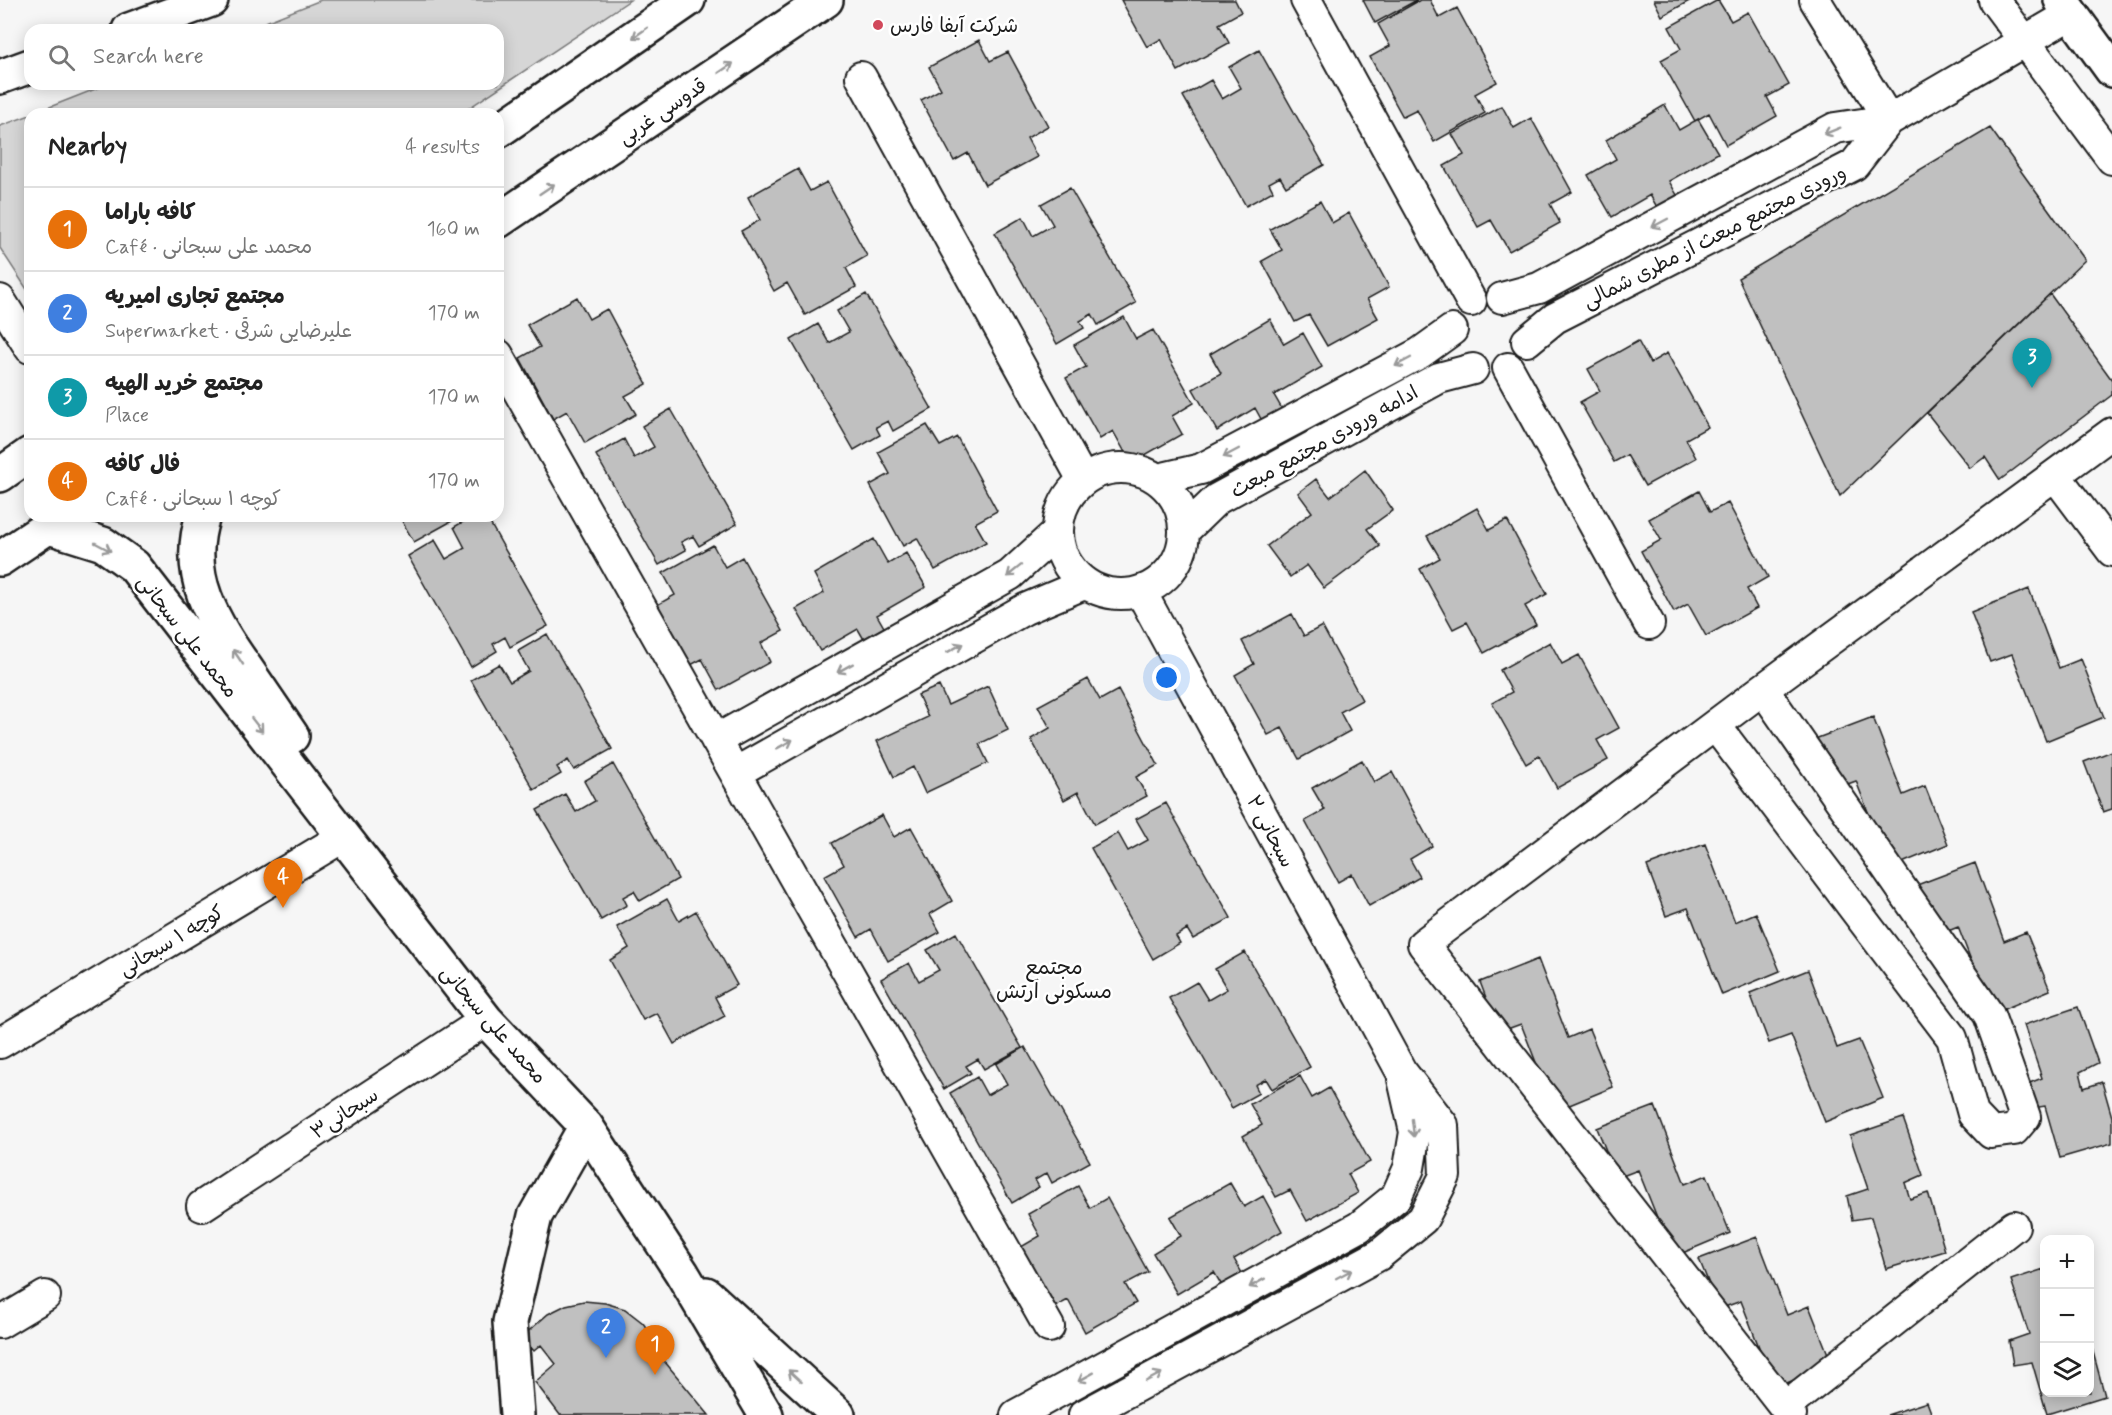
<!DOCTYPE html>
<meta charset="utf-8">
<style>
:root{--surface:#fff;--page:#f2f2f2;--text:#222;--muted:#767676;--line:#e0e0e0;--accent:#1a73e8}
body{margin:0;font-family:Mynerve,"Playpen Sans Arabic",sans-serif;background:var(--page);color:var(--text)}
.controls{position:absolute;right:18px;bottom:18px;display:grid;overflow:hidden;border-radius:12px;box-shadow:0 3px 15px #0003}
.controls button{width:54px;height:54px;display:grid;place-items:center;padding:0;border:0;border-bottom:2px solid var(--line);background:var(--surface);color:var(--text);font:30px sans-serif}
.you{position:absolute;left:1167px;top:678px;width:21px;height:21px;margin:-15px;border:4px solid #fff;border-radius:50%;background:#1a73e8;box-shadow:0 0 0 9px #1a73e833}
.badge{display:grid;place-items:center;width:39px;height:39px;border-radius:50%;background:var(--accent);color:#fff;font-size:20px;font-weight:700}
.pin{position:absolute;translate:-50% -50px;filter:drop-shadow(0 2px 3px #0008)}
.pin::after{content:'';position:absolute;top:32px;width:21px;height:18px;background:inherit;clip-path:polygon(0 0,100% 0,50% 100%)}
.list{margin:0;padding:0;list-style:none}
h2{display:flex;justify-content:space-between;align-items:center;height:78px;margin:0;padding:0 24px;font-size:26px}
h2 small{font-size:20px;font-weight:400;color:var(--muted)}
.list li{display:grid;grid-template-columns:39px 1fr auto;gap:18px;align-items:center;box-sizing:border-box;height:84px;padding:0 24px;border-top:2px solid var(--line)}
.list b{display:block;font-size:22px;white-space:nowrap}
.list p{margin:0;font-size:20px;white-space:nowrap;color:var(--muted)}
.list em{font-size:20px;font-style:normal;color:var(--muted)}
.icon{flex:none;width:33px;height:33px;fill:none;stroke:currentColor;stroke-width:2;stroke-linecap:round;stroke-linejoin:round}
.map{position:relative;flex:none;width:2112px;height:1415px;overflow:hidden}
.search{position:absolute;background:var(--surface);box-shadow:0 3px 15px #0003;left:24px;top:24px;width:480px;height:66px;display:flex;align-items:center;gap:15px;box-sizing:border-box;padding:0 21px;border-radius:18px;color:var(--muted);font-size:22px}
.panel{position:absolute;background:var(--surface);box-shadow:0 3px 15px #0003;left:24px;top:108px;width:480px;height:414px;border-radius:18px}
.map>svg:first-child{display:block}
</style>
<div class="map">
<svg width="2112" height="1415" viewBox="0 0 2112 1415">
<rect width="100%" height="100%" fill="#f6f6f6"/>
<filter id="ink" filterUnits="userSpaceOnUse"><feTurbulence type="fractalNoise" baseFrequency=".0167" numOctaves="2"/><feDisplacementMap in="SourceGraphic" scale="12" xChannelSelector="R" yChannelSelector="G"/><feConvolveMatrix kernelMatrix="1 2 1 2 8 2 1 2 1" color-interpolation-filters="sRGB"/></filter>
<g filter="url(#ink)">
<path fill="#d6d6d6" stroke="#797979" stroke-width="1.5" d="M321,0H630L460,114H32L108,84H498V30H245Z
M30,115V294L0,248V126Z"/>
<path fill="#c0c0c0" stroke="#1c1c1c" stroke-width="1.5" d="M1121,0H1235L1241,12L1219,24L1229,43L1178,71L1161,39L1147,47Z
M1363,0H1417L1375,23Z
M1420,0H1430L1439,18L1457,8L1497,82L1475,94L1485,113L1434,142L1417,110L1403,117L1370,57L1390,46L1378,24Z
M1654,0H1691L1662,16Z
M1718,0L1731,21L1748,12L1789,85L1767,97L1777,116L1726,145L1709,113L1695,121L1661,60L1681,49L1669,27Z
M979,40L990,61L1008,52L1048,126L1027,138L1037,157L985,185L968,153L954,161L921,100L941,89L929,67Z
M1259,50L1324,165L1286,187L1280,177L1269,183L1273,191L1246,206L1183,96L1211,80L1222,99L1241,88L1229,67Z
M1665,105L1679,130L1698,119L1718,153L1669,181L1681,202L1661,214L1650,195L1612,217L1588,175L1616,159L1606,140Z
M1502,106L1514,128L1531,118L1572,192L1550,204L1560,223L1509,251L1491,220L1478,227L1444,166L1464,155L1452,134Z
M1990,128L2085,260L1840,496L1738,278Z
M798,169L810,191L827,182L867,256L846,268L856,287L805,315L787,283L774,291L741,231L760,220L748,197Z
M1070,188L1136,303L1098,325L1092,314L1080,321L1084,328L1057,344L995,233L1023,217L1033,236L1053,225L1041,204Z
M1320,201L1332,223L1349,213L1389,287L1367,299L1378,318L1327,346L1309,315L1295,322L1262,261L1282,250L1270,229Z
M866,294L932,409L893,431L888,421L876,427L880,435L854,450L791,340L818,324L829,343L849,332L837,311Z
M2050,294L2112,380V395L2000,480L1985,457L1970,468L1927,413Z
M577,297L589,319L607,309L647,384L625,396L636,414L585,443L567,411L553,419L520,358L540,347L527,325Z
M1124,317L1136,339L1153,330L1194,403L1172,416L1182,434L1131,463L1113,431L1100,439L1066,378L1086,367L1074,345Z
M1270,319L1284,344L1303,333L1322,367L1274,395L1286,416L1266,428L1255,408L1217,431L1193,389L1221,373L1210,354Z
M1638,341L1650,363L1667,353L1708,427L1686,439L1696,458L1645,486L1627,455L1614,462L1580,402L1600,391L1588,369Z
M671,409L737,524L699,546L693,536L681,542L686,550L659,565L596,455L624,439L634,458L654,447L642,426Z
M927,425L940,446L957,437L997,511L975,523L986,542L935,570L917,538L903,546L870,485L890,474L878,452Z
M1365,470L1393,510L1367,529L1380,546L1324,588L1307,565L1290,577L1267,546L1312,512L1298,493L1316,479L1330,497Z
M1699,491L1710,512L1728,503L1768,577L1747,589L1757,608L1706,636L1688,604L1674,612L1641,551L1661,540L1649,519Z
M1477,508L1489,530L1507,520L1547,594L1525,606L1536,625L1484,653L1467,622L1453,629L1420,569L1440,558L1427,536Z
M399,516H461L414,542Z
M473,516H486L548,626L510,647L505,637L493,644L497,651L471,667L408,556L435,540L446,559L465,548L454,527Z
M874,539L888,564L906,553L926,587L877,615L889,636L869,648L858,629L820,651L796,609L824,593L814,574Z
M713,545L725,567L742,557L783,631L761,643L770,662L719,690L702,659L689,666L655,606L675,595L663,573Z
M2029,589L2059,668L2081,659L2104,717L2046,741L2012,654L1990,662L1971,612Z
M1292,614L1304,636L1322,626L1362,700L1340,712L1350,731L1299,759L1282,728L1268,735L1235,675L1254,664L1242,641Z
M547,634L612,749L574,770L568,760L557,767L561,774L534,790L471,680L499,664L510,682L529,671L518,651Z
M1550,642L1562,664L1579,655L1619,728L1597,740L1608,760L1557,788L1539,756L1526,764L1492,703L1512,692L1500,670Z
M1088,679L1100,700L1118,690L1158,765L1136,777L1147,796L1095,824L1078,792L1064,800L1031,739L1050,728L1038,706Z
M939,686L948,705L988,686L1008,730L979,744L988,763L925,793L913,767L894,777L877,741L928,717L918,695Z
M1873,717L1903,795L1925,786L1948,844L1890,868L1856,781L1834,789L1815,739Z
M2112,751V809L2103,812L2084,762Z
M1362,760L1374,782L1392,772L1432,846L1410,859L1420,877L1369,906L1352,874L1338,882L1305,821L1325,810L1312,788Z
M613,764L678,879L640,901L634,891L623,897L627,905L601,920L537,810L565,794L576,812L595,801L584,781Z
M1166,803L1231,918L1193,939L1187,929L1176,936L1180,943L1153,959L1091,848L1118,833L1128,851L1148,840L1136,819Z
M882,815L894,837L911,827L952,901L930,914L940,932L888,961L871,929L858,937L824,876L844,865L832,843Z
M1705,844L1735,922L1756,913L1780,971L1722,995L1688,908L1666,916L1647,866Z
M1975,863L2004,941L2026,932L2050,990L1992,1014L1958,927L1936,936L1917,885Z
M667,899L679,921L696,911L737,985L715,997L725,1016L674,1044L657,1013L643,1020L610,960L629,948L617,927Z
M956,933L1022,1048L984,1069L978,1059L966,1066L971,1073L944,1089L881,979L909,963L919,981L939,970L927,950Z
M1245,952L1310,1067L1272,1089L1266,1079L1255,1085L1259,1093L1232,1108L1169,998L1197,982L1208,1000L1227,989L1215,969Z
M1538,959L1568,1038L1589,1029L1613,1087L1555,1111L1521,1024L1499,1032L1480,982Z
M1808,970L1837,1048L1859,1040L1883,1098L1825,1122L1791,1035L1769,1043L1750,993Z
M2078,1007L2098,1063L2080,1072L2084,1088L2102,1082L2112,1117V1143L2060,1158L2045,1106L2027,1109L2022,1086L2042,1078L2024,1025Z
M1025,1047L1090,1162L1052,1183L1047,1173L1035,1180L1039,1187L1012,1203L950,1093L977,1077L987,1095L1007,1084L996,1064Z
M1300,1076L1312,1098L1329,1088L1370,1162L1348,1174L1358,1193L1307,1221L1290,1190L1276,1197L1243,1136L1262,1125L1250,1104Z
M1655,1106L1685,1184L1707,1175L1730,1233L1673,1257L1638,1170L1617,1178L1597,1128Z
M1903,1118L1923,1175L1905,1183L1910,1199L1928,1193L1945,1251L1886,1269L1871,1217L1852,1220L1847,1196L1868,1189L1850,1136Z
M1230,1183L1244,1207L1263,1196L1282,1231L1234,1259L1246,1280L1225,1291L1214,1272L1177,1294L1153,1253L1181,1236L1170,1217Z
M1078,1186L1090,1208L1107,1198L1148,1272L1125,1284L1136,1303L1085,1332L1068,1300L1053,1308L1021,1247L1040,1236L1028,1214Z
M1757,1237L1787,1315L1809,1306L1832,1364L1775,1388L1741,1301L1719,1309L1699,1259Z
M2044,1269V1392H2090V1341L2105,1396L2047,1414L2032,1362L2013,1365L2009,1341L2029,1334L2011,1280Z
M584,1301L605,1303L625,1309L643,1323L654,1339L650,1344L709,1415H560L535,1382L556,1364L541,1345L534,1351L522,1337L548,1314L566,1305Z
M1927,1402L1932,1415H1887Z"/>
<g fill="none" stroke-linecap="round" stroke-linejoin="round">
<defs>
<path id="street" d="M1306,0L1471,301
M1815,0L1889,120
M1994,0L2112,159
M861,77L1083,480
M1502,298L1539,288L1835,128L1889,120L2071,14
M0,300L30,348
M1527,341L1555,318L1854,165L1889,120
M498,355L1049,1327
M1508,368L1649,624
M1058 531a63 63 0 1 1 126 0a63 63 0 1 1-126 0Z
M2055,475L2112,551
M1158,479L1201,469L1420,353L1452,330
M1184,531L1217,499L1439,378L1473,369
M1715,725L1952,1038L1973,1114L1991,1133L2014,1130L2025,1117L1989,1015L1763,689
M716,740L1010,575L1057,532
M735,773L1025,609L1084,584
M0,1043L343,837
M202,1206L486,1020
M0,1323L45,1296
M1785,1407L2014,1226
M1016,1415L1359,1227L1396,1197L1409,1168L1415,1132L1403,1079
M1084,1415L1379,1255L1423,1219L1445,1176L1443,1125L1401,1071L1141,592
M1791,1415L1423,944L1763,689L2112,433"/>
<path id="secondary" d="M129,30L211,0
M0,77L30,66
M498,131L688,0
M498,221L826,0
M0,475L30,454
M203,516C183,576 214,623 247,670C262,692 277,714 292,736
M49,527L103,544L134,566L486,1020L586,1126L682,1273L766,1415
M0,559L64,516
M706,1294L838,1415
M517,1415L510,1322L535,1216L586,1126"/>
<path id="primary" d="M2061,0L2112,70"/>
</defs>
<use href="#street" stroke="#1c1c1c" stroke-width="34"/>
<use href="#secondary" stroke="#1c1c1c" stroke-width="38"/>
<use href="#primary" stroke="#1c1c1c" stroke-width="38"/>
<use href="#street" stroke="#fff" stroke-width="30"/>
<use href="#secondary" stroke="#fff" stroke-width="33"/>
<use href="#primary" stroke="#fff" stroke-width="33"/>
</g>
<defs><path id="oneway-shaft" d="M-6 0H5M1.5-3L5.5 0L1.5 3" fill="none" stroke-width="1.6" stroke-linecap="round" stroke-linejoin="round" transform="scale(1.5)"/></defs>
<g stroke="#999">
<use href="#oneway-shaft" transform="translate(640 33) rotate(145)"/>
<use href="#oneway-shaft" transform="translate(726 68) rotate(-34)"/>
<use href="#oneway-shaft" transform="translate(1832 131) rotate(158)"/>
<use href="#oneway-shaft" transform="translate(547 189) rotate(-34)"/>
<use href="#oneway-shaft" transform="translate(1660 223) rotate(152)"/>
<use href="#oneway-shaft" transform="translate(1403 362) rotate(152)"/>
<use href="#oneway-shaft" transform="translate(1231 453) rotate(152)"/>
<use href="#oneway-shaft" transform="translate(103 547) rotate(28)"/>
<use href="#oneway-shaft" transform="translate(1014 571) rotate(141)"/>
<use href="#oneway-shaft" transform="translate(955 648) rotate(-29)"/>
<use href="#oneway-shaft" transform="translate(238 657) rotate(-124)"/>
<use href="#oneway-shaft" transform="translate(845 668) rotate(151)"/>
<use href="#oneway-shaft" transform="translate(257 725) rotate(52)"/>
<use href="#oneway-shaft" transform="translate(785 744) rotate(-29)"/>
<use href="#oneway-shaft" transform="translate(1413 1128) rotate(83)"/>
<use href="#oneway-shaft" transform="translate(1344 1274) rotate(-28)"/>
<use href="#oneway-shaft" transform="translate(1257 1283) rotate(151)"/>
<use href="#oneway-shaft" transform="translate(795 1376) rotate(-138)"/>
<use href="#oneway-shaft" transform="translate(1086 1377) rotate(151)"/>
<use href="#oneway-shaft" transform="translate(1154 1377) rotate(-28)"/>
</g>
</g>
<circle fill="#d1495b" stroke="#fff" stroke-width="2" cx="878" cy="25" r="6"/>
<g text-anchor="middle" stroke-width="5" stroke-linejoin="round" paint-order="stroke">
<g font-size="20" fill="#1c1c1c" stroke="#fff" text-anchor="start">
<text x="890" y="32">شرکت آبفا فارس</text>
</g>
<g font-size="20" fill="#1c1c1c" stroke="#fff">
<text transform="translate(662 111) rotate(-34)" y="7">قدوسی غربی</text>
<text transform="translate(1714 236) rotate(-27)" y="7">ورودی مجتمع مبعث از مطری شمالی</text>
<text transform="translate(1324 441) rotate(-29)" y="7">ادامه ورودی مجتمع مبعث</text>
<text transform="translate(188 636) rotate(52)" y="7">محمد علی سبحانی</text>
<text transform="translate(1271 831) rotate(62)" y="7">سبحانی ۲</text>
<text transform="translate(171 940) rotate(-31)" y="7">کوچه ۱ سبحانی</text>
<text transform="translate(494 1024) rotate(49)" y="7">محمد علی سبحانی</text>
<text transform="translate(344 1113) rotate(-33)" y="7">سبحانی۳</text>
</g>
<g font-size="21" fill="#1c1c1c" stroke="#fff">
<text x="1054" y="974">مجتمع<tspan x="1054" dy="24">مسکونی ارتش</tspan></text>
</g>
</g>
</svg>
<div class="controls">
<button>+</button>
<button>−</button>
<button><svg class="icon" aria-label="layers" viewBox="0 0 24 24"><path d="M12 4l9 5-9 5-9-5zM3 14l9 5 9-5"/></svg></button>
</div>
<div class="you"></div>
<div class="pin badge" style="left:655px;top:1375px;background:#e8710a">1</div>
<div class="pin badge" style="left:606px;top:1358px;background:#3f7fe0">2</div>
<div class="pin badge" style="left:2032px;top:388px;background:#0f9aa8">3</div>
<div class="pin badge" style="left:283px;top:908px;background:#e8710a">4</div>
<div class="search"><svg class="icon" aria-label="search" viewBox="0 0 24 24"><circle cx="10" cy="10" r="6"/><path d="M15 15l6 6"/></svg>Search here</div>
<section class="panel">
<h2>Nearby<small>4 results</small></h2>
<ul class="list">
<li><span class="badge" style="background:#e8710a">1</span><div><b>کافه باراما</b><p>Café · محمد علی سبحانی</p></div><em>160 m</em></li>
<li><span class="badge" style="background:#3f7fe0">2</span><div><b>مجتمع تجاری امیریه</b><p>Supermarket · علیرضایی شرقی</p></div><em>170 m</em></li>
<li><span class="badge" style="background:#0f9aa8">3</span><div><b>مجتمع خرید الهیه</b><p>Place</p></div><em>170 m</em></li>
<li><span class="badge" style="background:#e8710a">4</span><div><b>فال کافه</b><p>Café · کوچه ۱ سبحانی</p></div><em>170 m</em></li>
</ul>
</section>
</div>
